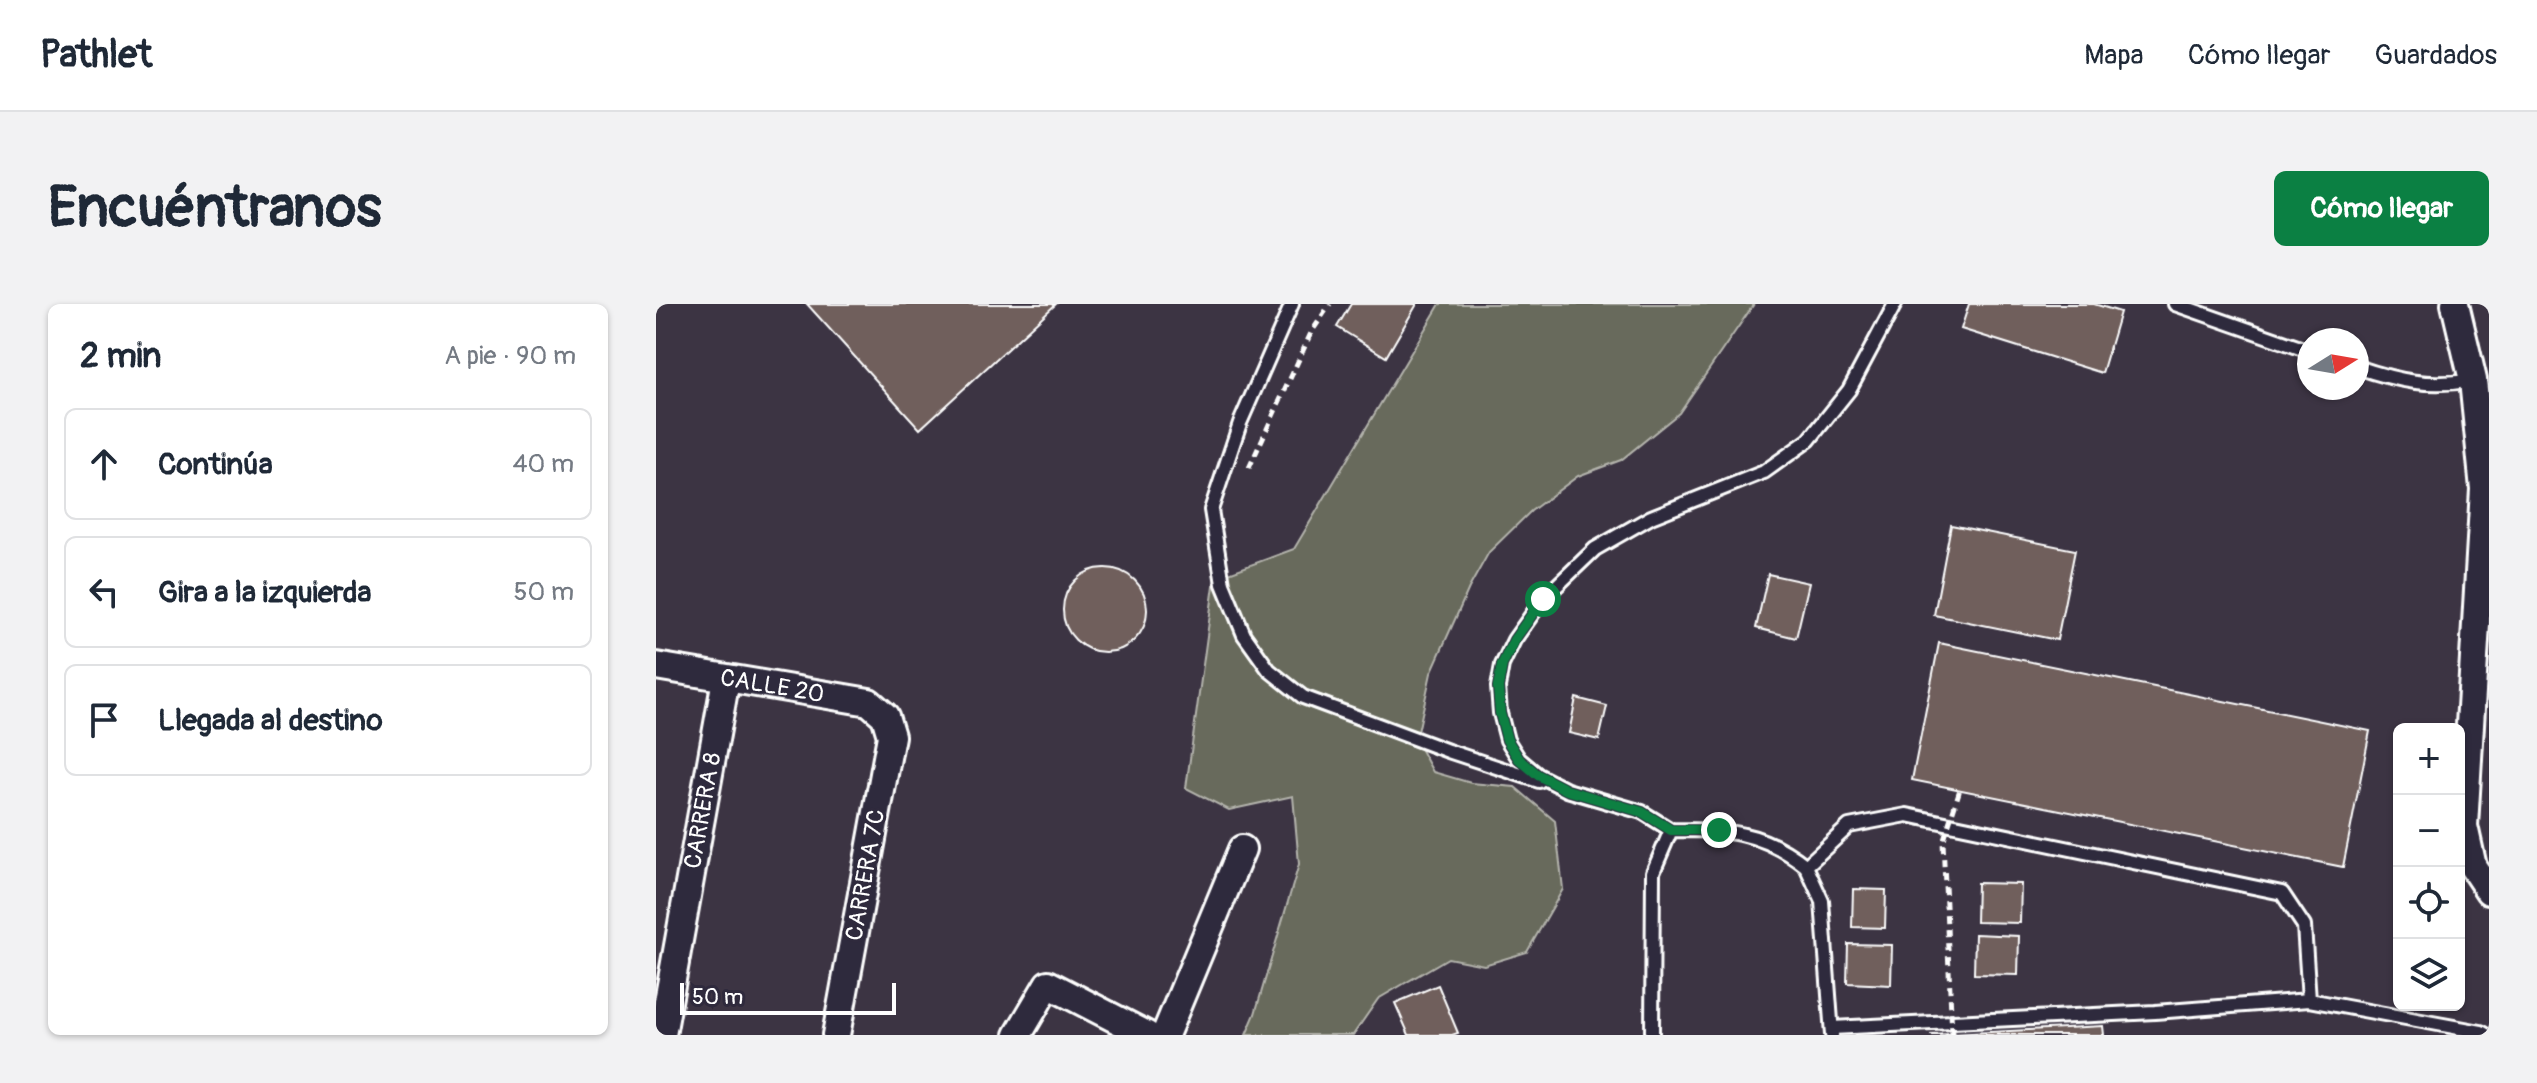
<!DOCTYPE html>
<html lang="es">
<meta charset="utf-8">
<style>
:root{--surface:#fff;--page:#f2f2f3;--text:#1f2937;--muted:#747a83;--line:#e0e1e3;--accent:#0b8043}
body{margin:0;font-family:Pangolin,sans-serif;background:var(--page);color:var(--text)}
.controls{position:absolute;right:24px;bottom:24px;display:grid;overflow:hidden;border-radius:12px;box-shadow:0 2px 6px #0004}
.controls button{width:72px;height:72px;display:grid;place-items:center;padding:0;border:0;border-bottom:2px solid var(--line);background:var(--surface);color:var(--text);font:40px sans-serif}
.compass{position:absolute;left:1641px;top:24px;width:72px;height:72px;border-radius:50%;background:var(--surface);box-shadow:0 2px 6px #0004;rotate:79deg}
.scale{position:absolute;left:24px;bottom:20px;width:216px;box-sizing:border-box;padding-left:8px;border:4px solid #fff;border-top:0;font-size:22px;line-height:28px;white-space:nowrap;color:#fff;-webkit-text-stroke:6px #2f2a3d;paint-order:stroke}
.stop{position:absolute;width:24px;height:24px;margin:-18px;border:6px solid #0b8043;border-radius:50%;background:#fff}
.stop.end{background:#0b8043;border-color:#fff;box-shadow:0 2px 8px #0008}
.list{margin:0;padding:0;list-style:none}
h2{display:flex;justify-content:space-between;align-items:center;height:104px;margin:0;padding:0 32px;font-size:34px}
h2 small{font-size:26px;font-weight:400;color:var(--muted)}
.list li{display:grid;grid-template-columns:52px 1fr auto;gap:24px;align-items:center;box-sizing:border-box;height:112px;margin:0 16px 16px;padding:0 16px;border:2px solid var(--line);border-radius:12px}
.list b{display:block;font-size:30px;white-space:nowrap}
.list em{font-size:26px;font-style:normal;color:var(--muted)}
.icon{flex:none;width:44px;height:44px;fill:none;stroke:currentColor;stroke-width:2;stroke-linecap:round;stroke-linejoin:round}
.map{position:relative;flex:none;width:1833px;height:731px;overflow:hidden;border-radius:12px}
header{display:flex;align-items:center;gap:48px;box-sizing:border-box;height:112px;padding:0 40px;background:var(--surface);border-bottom:2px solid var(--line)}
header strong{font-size:38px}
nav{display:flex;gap:44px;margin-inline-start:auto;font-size:28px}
.intro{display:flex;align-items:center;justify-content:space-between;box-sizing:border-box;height:192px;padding:0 48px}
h1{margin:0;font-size:56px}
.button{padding:20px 36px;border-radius:12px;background:var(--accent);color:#fff;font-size:28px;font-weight:700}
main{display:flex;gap:48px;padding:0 48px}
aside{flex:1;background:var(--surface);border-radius:12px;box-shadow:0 2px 6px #0004}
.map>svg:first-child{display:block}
</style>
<header>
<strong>Pathlet</strong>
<nav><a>Mapa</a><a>Cómo llegar</a><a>Guardados</a></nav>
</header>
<div class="intro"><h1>Encuéntranos</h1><a class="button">Cómo llegar</a></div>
<main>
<aside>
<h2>2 min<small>A pie · 90 m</small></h2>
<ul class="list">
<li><svg class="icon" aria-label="ahead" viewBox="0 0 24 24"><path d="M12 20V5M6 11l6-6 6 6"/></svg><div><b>Continúa</b></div><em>40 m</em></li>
<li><svg class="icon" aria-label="left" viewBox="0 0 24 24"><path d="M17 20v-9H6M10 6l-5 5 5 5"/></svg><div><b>Gira a la izquierda</b></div><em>50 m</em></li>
<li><svg class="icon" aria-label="arrive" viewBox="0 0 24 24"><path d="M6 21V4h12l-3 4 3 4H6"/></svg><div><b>Llegada al destino</b></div></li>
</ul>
</aside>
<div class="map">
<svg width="1833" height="731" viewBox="0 0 1833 731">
<rect width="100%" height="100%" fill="#3c3443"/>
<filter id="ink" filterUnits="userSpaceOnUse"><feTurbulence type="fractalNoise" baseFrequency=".0125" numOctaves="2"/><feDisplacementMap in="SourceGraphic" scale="16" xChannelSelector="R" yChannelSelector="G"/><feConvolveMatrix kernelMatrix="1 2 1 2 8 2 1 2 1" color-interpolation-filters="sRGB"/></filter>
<g filter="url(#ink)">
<path fill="#686a5b" stroke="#b4b4ad" stroke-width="2" d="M784,0H1098L1023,109L965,156L922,172L875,207L833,248L813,284L775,369L760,437L777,468L815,479L859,483L899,517L907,585L871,648L828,661L792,654L722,695L697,731H590L599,710L643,560L637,492L573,506L530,484L559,274L638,245Z"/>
<path fill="#6f5e5c" stroke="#fff" stroke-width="2" d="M151,0H400L264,125Z
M695,0H761L730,53L681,23Z
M1313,0H1438L1464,8L1446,69L1305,25Z
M1295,221L1419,246L1401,336L1278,311Z
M407 306a42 42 0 1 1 84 0a42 42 0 1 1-84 0Z
M1112,270L1153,279L1140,334L1100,324Z
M1283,339L1714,427L1687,563L1256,476Z
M920,394L951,402L943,436L913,429Z
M1321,579L1365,580L1364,619L1320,618Z
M1197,585L1230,586L1229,624L1196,623Z
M1319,630L1363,632L1362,671L1318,670Z
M1192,640L1236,641L1235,681L1191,679Z
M782,681L802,729L796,731H753L739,699Z
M1447,722L1448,731H1274L1296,730Z"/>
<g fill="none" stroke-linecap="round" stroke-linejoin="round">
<defs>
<path id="lane" d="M636,0L584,119L555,206L567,280L588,331L613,366L647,393L792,447L883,477
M1519,0L1653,47
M1701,63C1742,77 1774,84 1817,76
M1015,526C1071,526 1105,526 1150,562L1193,522L1251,511L1626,589L1648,622L1653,696L1825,728L1830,731
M1150,562L1166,597L1176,731
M1176,724L1499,708L1653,696
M996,731L997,568L1015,526L986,508L911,486L882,471L863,455L851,436L844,409L842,383L846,361L858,336L887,295L939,245L995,213L1108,168L1153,136L1193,86L1239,0"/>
<g id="street">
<path d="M1799,0L1817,76L1828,185L1808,522L1817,563L1833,587"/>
<path id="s1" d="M0,362L213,398L229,412L235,432L180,731"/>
<path id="s2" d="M6,731L70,375"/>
<path d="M362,731L392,680L491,731"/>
<path d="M509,731L586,545"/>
</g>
</defs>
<use href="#lane" stroke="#fff" stroke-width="18"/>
<use href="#street" stroke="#fff" stroke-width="32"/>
<path stroke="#fff" stroke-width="5" stroke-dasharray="8 6" stroke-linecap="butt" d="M593,164L655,29L674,0"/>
<use href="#lane" stroke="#2f2a3d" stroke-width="12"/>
<use href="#street" stroke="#2f2a3d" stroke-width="26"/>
<path stroke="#fff" stroke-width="5" stroke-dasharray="8 6" stroke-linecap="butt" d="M1296,730L1287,538L1304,485"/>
</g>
</g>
<g fill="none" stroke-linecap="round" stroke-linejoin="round" filter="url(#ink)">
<path stroke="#0b8043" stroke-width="10" d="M887,295L858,336L846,361L842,383L844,409L851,436L863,455L882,471L911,486L986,508L1015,526H1063"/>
</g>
<g text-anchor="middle" stroke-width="6" stroke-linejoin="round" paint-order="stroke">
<g font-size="24" fill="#fff" stroke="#2f2a3d">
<text dy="8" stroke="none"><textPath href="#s1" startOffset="118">CALLE 20</textPath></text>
<text dy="8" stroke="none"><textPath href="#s2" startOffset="228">CARRERA 8</textPath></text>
<text transform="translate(209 571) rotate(-80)" y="8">CARRERA 7C</text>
</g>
</g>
</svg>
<div class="controls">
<button>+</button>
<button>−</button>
<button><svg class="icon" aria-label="locate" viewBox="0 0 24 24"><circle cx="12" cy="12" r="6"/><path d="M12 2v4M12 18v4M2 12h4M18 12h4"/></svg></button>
<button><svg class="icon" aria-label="layers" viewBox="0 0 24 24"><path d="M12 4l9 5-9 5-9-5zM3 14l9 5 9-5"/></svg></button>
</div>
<svg class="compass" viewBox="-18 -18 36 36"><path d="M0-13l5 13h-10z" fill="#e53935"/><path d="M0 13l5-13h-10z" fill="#747a83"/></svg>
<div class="scale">50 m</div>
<div class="stop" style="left:887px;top:295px"></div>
<div class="stop end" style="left:1063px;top:526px"></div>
</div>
</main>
